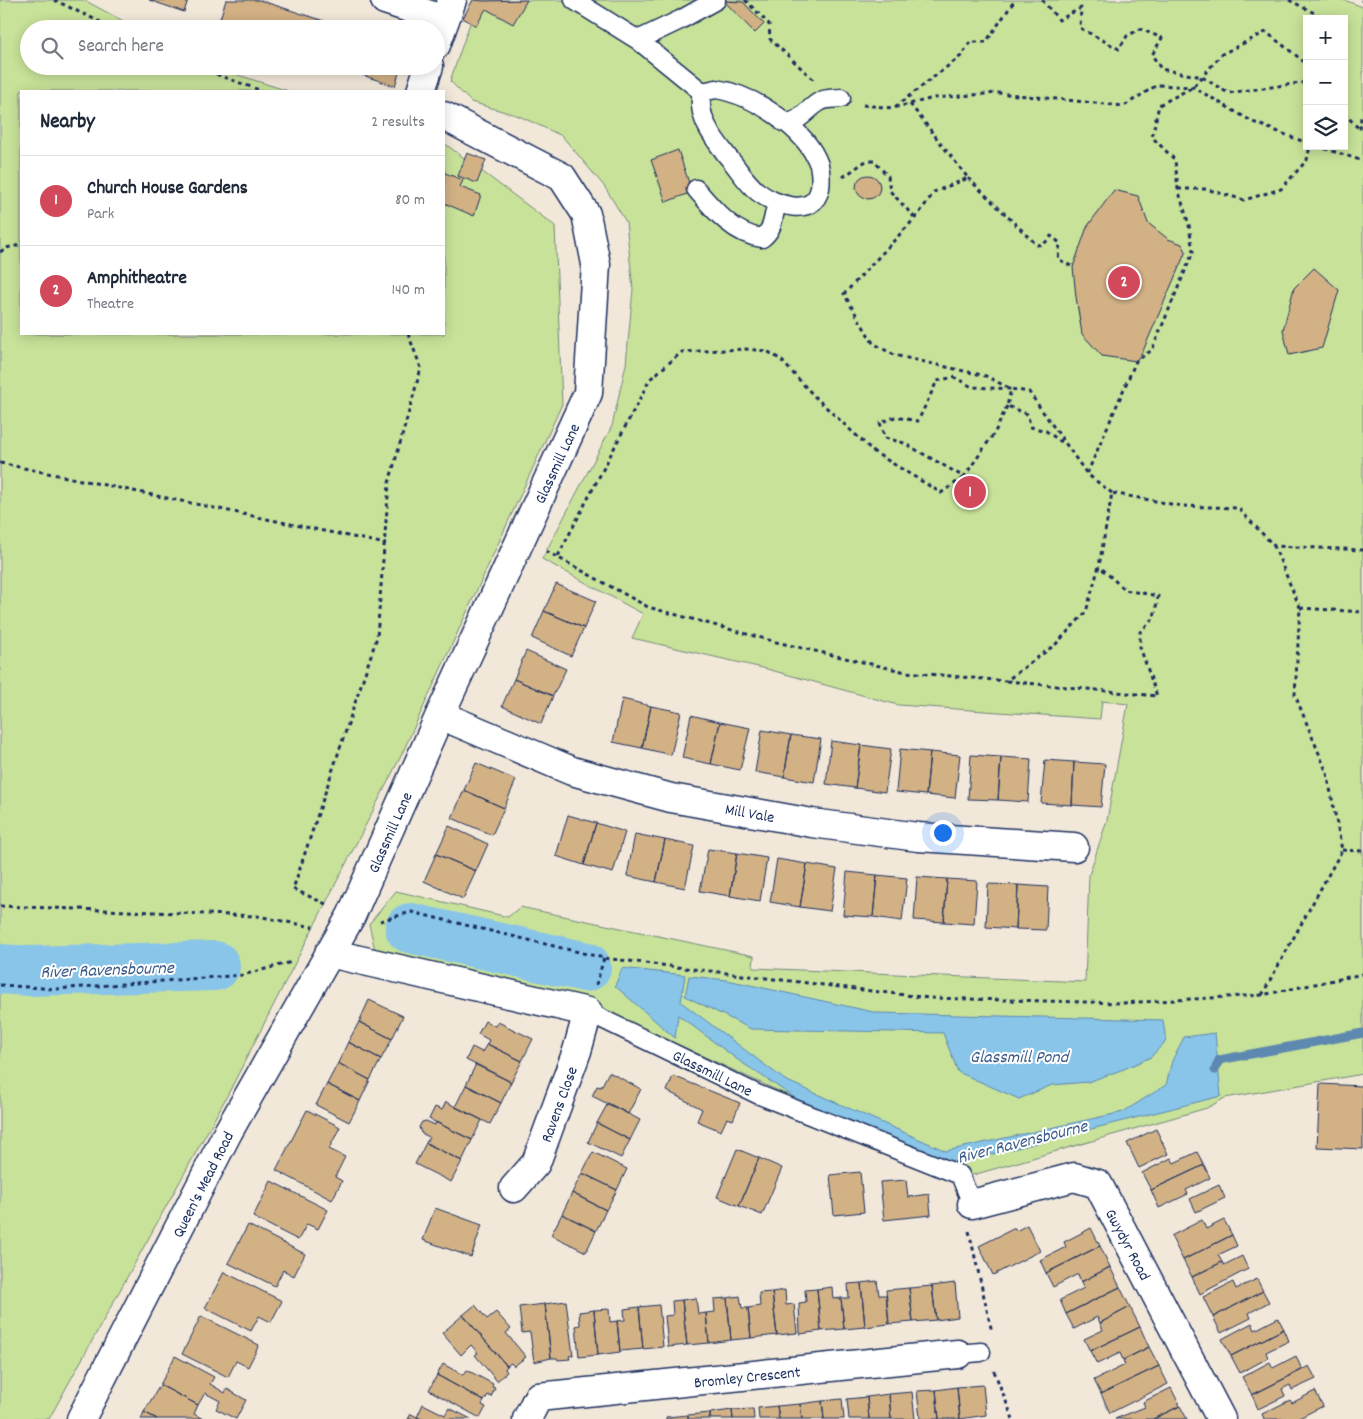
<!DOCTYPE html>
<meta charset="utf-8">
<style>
:root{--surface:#fff;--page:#f2f2f3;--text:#1f2937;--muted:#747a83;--line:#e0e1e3;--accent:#d1495b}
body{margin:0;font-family:Dekko,sans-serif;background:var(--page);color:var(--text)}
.controls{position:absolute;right:15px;top:15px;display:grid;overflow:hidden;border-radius:0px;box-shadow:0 2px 12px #0003}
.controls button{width:45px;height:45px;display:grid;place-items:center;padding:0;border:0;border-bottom:1px solid var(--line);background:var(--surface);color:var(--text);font:25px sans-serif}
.you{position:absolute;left:942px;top:832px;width:18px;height:18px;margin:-12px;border:4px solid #fff;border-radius:50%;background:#1a73e8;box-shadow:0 0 0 8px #1a73e833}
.badge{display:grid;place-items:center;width:32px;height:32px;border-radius:50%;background:var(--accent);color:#fff;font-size:16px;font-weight:700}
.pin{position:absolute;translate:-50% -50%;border:2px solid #fff;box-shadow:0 1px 5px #0006}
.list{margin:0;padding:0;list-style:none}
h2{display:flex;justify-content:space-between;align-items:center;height:65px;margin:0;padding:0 20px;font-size:21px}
h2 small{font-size:16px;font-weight:400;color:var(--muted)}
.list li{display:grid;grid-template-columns:32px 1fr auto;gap:15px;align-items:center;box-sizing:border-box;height:90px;padding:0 20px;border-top:1px solid var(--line)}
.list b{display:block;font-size:19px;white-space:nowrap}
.list p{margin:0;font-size:16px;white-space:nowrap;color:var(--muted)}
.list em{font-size:16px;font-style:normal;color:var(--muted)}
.icon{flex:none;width:28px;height:28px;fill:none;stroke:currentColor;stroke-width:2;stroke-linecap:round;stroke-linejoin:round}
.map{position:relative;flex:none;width:1363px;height:1419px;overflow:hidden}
.search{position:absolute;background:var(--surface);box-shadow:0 2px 12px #0003;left:20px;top:20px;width:425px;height:55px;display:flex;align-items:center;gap:12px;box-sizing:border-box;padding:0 18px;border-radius:28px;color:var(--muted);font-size:19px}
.panel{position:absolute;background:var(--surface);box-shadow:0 2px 12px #0003;left:20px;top:90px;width:425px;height:245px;border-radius:0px}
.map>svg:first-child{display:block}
</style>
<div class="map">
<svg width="1363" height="1419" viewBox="0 0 1363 1419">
<rect width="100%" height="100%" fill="#f2e8da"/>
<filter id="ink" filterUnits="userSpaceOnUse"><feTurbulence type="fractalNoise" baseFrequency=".02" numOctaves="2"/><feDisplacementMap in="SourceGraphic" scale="10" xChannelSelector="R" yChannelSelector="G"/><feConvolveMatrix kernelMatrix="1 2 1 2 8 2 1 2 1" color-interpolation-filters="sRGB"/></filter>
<g filter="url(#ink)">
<path fill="#c8e299" stroke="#72887c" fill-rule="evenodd" d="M0,0H84L138,29H29V66H210L288,91H21V334H444V143L555,226L562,404L401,756L227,1096L49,1419H0Z
M478,0H1344L1363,7V1074L1225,1098L1207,1108L973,1175L946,1166L798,1100L590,1004L376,955L369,924L396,891L508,917L520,907L754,956L753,968L1085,982L1089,875L1107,820L1128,704L1102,701L1100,719L898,705L767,669L632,638L643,614L542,559L612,426L626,364L633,289L626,222L604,186L562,136L519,116L471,102L450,81ZM1307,19H1344V146H1307Z"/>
<path fill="#89c5e9" stroke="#5d89b1" d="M622,968L685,975L681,1002L785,1080L946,1151L1123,1112L1166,1085L1172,1061L1184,1037L1215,1033L1221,1096L946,1166L798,1100L738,1060L678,1015L675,1038L615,986Z
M689,976L727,980L878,1013L1163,1020L1166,1041L1151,1057L1124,1069L1088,1082L1052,1085L1019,1099L958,1072L943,1033L751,1029L685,996Z"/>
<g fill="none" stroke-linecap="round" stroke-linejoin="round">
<path stroke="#5d89b1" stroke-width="9" d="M1215,1070L1219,1060L1363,1033"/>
<path stroke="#89c5e9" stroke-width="50" d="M410,928L586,967
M0,969L28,971L215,966"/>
</g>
<path fill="#d2b185" stroke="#1b2f5e" d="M149,0H188L184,12Z
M226,0H259L349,29H219L217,28Z
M473,0L483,1L527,0L513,24L486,9L476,26L463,18Z
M724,1L743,2L764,24L755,33Z
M335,66H401L395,86Z
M678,150L692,192L666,202L651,160Z
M467,153L486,160L477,183L458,176Z
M444,169L445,173L463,180L460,187L481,195L474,216L444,203Z
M856 187a12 12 0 1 1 24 0a12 12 0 1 1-24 0Z
M1114,190L1138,196L1148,223L1168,239L1182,244L1186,251L1143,351L1136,361L1102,356L1082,334L1076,297L1073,267L1087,227Z
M1314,268L1339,290L1322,348L1289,355L1283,330L1294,288Z
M556,584L596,601L584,628L544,611Z
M544,611L584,628L571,656L532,638Z
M526,651L566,669L553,696L514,679Z
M514,679L553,696L541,724L502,706Z
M622,699L651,706L642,748L613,742Z
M651,706L681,712L671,755L642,748Z
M691,715L720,722L711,764L682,758Z
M720,722L750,728L740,770L711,764Z
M762,730L791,735L784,777L755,772Z
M791,735L821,739L814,782L784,777Z
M831,741L861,745L855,788L826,784Z
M861,745L891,749L885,792L855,788Z
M900,749L930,752L926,795L896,792Z
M930,752L960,755L955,798L926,795Z
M971,755L1001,757L998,800L968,799Z
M1001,757L1031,759L1028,802L998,800Z
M1045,760L1074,762L1072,805L1041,803Z
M1074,762L1105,764L1101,807L1072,805Z
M476,763L516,780L504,808L464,790Z
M464,790L504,808L492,835L452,818Z
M568,815L596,823L584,865L556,856Z
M596,823L625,832L613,873L584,865Z
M449,826L488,844L476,871L436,854Z
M635,834L665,840L656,882L627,876Z
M665,840L694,846L685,888L656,882Z
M708,849L737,853L730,896L700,891Z
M737,853L767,858L760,901L730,896Z
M436,854L476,871L463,899L424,881Z
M777,859L807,864L800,907L770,902Z
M807,864L837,869L830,911L800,907Z
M847,872L877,875L873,917L843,915Z
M877,875L907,878L902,921L873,917Z
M917,877L947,879L944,922L914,920Z
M947,879L977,881L974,924L944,922Z
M988,884L1018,885L1016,929L986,927Z
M1018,885L1048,887L1046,930L1016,929Z
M369,1000L403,1016L392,1039L359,1022Z
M485,1021L495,1026L498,1022L533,1039L522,1061L487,1044L489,1040L478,1034Z
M359,1022L392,1039L381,1059L348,1042Z
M348,1042L381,1059L370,1080L338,1063Z
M487,1044L522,1061L511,1082L466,1060L472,1047L482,1052Z
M338,1063L370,1080L360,1101L327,1084Z
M476,1064L511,1082L501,1103L466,1085Z
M609,1072L641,1089L628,1114L592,1096L597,1086L601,1087Z
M673,1076L740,1103L733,1120L727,1118L721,1131L697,1121L702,1109L667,1091Z
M327,1084L360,1101L349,1122L316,1105Z
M1320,1084L1363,1086V1149L1317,1147Z
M466,1085L501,1103L490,1124L455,1107Z
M446,1102L482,1120L472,1140L429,1119L435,1107L442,1110Z
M608,1103L640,1120L630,1140L597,1123Z
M307,1110L340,1127L329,1149L345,1157L335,1177L342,1181L332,1200L276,1170Z
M426,1121L435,1125L436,1122L472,1140L462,1161L426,1143L429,1137L421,1133L419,1127L422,1122Z
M597,1123L630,1140L621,1158L588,1142Z
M1156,1129L1168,1154L1139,1168L1127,1143Z
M426,1143L462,1161L451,1182L415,1164Z
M737,1149L759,1158L739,1206L717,1197Z
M593,1152L627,1169L617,1190L582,1173Z
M1197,1152L1204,1165L1151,1190L1142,1173L1171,1158L1174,1163Z
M759,1158L782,1168L762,1215L739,1206Z
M1204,1165L1210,1178L1186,1190L1188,1194L1159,1208L1151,1190Z
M860,1172L864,1212L834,1215L830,1175Z
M582,1173L617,1190L606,1210L572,1193Z
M906,1180L908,1197L929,1194L931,1215L884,1220L880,1182Z
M271,1181L328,1210L318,1229L307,1224L298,1240L253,1217Z
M1219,1185L1225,1198L1196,1212L1190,1199Z
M572,1193L606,1210L596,1231L562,1214Z
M435,1208L482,1225L471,1257L423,1240Z
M562,1214L596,1231L586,1252L551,1235Z
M1202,1220L1206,1229L1224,1220L1232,1235L1183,1260L1171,1236Z
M248,1225L305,1254L294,1276L283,1270L275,1286L228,1263Z
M1027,1225L1040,1251L993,1275L979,1246L1015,1228L1016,1231Z
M1091,1228L1100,1246L1046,1273L1040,1260L1066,1247L1064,1242Z
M1232,1235L1237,1246L1218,1255L1222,1262L1192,1277L1183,1260Z
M1100,1246L1110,1267L1081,1282L1078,1274L1053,1287L1046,1273Z
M1242,1256L1248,1269L1200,1294L1192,1277L1222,1262L1224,1265Z
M1110,1267L1120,1287L1066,1314L1060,1300L1084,1288L1081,1282Z
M224,1272L282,1301L271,1322L259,1316L251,1331L205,1308Z
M1257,1279L1263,1291L1213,1317L1203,1297L1233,1282L1236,1289Z
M877,1281L879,1295H886L889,1324L865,1327L861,1283Z
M861,1283L865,1327L844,1329L841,1298H849L848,1284Z
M955,1283L958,1317L936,1320L932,1286Z
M932,1286L936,1320L913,1322L909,1288Z
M832,1287L833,1299L841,1298L844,1329L821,1331L817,1289Z
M1120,1287L1130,1307L1100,1323L1097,1317L1074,1329L1066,1314Z
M909,1288L913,1322L889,1324L886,1290Z
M817,1289L821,1331L800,1334L799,1303L806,1302L805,1290Z
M785,1290L786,1305L794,1304L797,1333L777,1335L772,1292Z
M1263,1291L1269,1302L1249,1313L1251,1318L1221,1333L1213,1317Z
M772,1292L777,1335L751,1338L748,1308L760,1306L759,1293Z
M740,1296L742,1308H748L751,1338L731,1340L727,1298Z
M696,1298L698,1314L706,1313L709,1343L687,1345L682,1300Z
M727,1298L731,1340L709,1343L706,1313L715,1312L714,1299Z
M682,1300L687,1345L668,1347L665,1316L673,1315L672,1301Z
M566,1301L573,1355L569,1356L570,1359L558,1360L557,1358H551L545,1304Z
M545,1304L551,1358L534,1362L530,1332L522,1333L519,1307Z
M475,1305L487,1319L496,1312L511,1329L506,1333L526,1357L514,1366L511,1363L507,1366L463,1315Z
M659,1305L663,1347L643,1349L639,1307Z
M639,1307L643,1349L620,1351L617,1321L625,1320L624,1309Z
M1130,1307L1140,1327L1090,1351L1084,1339L1103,1330L1100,1323Z
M609,1309L610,1322L617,1321L620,1352L598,1355L594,1310Z
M594,1310L598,1355L579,1357L576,1326L580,1325L579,1312Z
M463,1315L507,1366L505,1369L507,1372L497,1381L475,1355L478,1353L471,1345L461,1355L442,1333Z
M201,1316L259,1345L248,1367L236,1361L228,1377L182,1354Z
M1278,1318L1284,1329L1231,1356L1222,1339L1252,1323L1255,1330Z
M1140,1327L1149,1347L1123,1360L1120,1353L1097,1364L1090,1351Z
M1284,1329L1289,1341L1266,1352L1268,1358L1240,1373L1231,1356Z
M1149,1347L1159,1366L1101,1394L1094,1380L1125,1365L1123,1360Z
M175,1356L214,1377L210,1384L225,1393L227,1389L246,1400L236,1419L216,1409L220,1401L205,1393L198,1405L160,1385Z
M1296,1356L1302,1370L1252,1395L1242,1377L1270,1362L1273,1368Z
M443,1364L463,1375L467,1370L493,1384L492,1387L495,1388L491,1397L488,1395L484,1401L437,1375Z
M1159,1366L1168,1384L1110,1413L1101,1394Z
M1309,1366L1316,1379L1292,1390L1290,1385L1282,1389L1285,1396L1258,1409L1252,1395Z
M437,1375L484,1401L482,1405L486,1407L480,1418L429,1390Z
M160,1385L198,1405L194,1414L203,1419H157L144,1412Z
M983,1385L986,1415L960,1419L957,1387Z
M957,1387L960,1419H939L936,1390Z
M1171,1388L1180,1406L1153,1419H1115L1145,1407L1143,1402Z
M936,1390L939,1419H920L917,1391Z
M1315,1391L1323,1406L1297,1419H1264L1262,1414L1290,1400L1292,1403Z
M912,1392L915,1419H891L889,1394Z
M889,1394L891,1419H869L867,1397Z
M867,1397L869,1419H849L847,1399Z
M842,1399L844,1419H824L822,1401Z
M822,1401L824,1419H802L800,1404Z
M423,1404L445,1415L449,1408L471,1419H421L417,1417Z
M800,1404L802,1419H779L777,1406Z
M777,1406L779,1419H759L758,1408Z
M1180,1406L1187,1419H1153Z
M753,1409L754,1419H733L732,1410Z
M732,1410L733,1419H710V1413Z
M144,1412L157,1419H141Z
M710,1413V1419H688V1415Z
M411,1414L421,1419H408Z
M688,1415V1419H666V1417Z"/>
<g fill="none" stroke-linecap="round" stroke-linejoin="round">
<defs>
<path id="lane" d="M574,0L638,40L702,92
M638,40L680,20L716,0
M716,89C753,95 806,128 819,165C821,173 821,180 820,188C814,219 775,205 758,192C746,183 738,168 728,157C714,139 696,117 702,92Z
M783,122C798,126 808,107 821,101C827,98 835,99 841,98
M696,189C713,209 734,235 762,238C775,228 772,217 777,204
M588,1012L757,1094L960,1175L972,1204
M958,1354L981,1352"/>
<path id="street" d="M385,0L445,20
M436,45L452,0
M421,91L429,66
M440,715L572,771L671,798L812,823L918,837L1074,847
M329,953L588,1012L577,1051L536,1163L514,1188
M972,1204L1074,1177L1098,1184L1221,1419
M81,1419L228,1132L351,916L440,715L588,393L596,264L586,214L562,177L444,116
M527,1419L538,1397L958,1354"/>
</defs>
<use href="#lane" stroke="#1b2f5e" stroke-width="21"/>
<use href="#street" stroke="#1b2f5e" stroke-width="31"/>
<path stroke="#1b2f5e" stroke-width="3" stroke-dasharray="4 4" stroke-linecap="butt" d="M54,0L115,29
M745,0L769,24L770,39L814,80
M1042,0L1059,20L1081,8L1080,28L1119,49L1127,36L1140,29L1162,38L1152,55L1161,69L1202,77L1228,93L1307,82
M1289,0L1326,19
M1361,0L1363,1
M194,66L262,91
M910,104L968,178L934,192L918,215L844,294L873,343L894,355L986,376L1011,389L1029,392L1087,474
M863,105L893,108L934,98L998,93L1124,106L1157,85L1193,87L1253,122L1307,143
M895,107L961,56L970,42H986L1015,0
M1344,113L1360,130L1361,117
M1317,146L1363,161
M843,177L866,161H874L888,176L890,191L915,218
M968,178L1037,245L1044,244L1051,236L1060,243L1058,259L1073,267
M1178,189H1206L1244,200L1281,189L1307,160L1310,146
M0,252L6,248L21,245
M1007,406L995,432L964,477L904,443L885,438L880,423L895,417L918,421L937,381L954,377L972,387L1011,389L1007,406L1027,414L1031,427L1046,431L1063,443
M0,463L386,544
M1112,493L1087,474L1136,361L1152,350L1193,252L1189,225L1178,189L1175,160L1152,137L1159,105L1193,87L1222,54L1266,32L1307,64
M546,551L648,607L776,642L906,672L1006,681L1056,644L1086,612L1099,566L1112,493L1182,506L1238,508L1274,546L1363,550
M558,556L650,379L682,352L745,349L767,351L781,360L814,396L874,452L941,493L964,477
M1300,608L1363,612
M1007,681L1157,696L1140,647V632L1154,618L1158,596L1125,590L1099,566
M1342,850L1363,851
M326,904L293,889L377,637L389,483L421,368L408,334
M0,906L257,916L313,927
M380,921L411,912L604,958L929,998L1123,1003L1262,995L1363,974
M0,985L56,989L243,975L292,962
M596,985L604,958
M1262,995L1342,850L1327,773L1295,695L1300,608L1274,546
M969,1231L992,1332
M994,1371L1013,1419"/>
<use href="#lane" stroke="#fff" stroke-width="18"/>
<use href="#street" stroke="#fff" stroke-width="28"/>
</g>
</g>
<g text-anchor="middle" stroke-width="4" stroke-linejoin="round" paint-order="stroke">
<g font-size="16" fill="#1b2f5e" stroke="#fff">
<text transform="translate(556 463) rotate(-65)" y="6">Glassmill Lane</text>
<text transform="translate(750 812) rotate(10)" y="6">Mill Vale</text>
<text transform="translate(389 832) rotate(-66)" y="6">Glassmill Lane</text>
<text transform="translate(713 1072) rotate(26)" y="6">Glassmill Lane</text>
<text transform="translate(558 1104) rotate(-70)" y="6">Ravens Close</text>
<text transform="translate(202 1184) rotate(-63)" y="6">Queen's Mead Road</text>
<text transform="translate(1129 1244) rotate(62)" y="6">Gwydyr Road</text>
<text transform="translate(747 1376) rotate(-6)" y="6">Bromley Crescent</text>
</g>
<g font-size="18" font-style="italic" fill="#3c5c88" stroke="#fff">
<text transform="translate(107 969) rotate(-2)" y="6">River Ravensbourne</text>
<text x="1019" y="1062">Glassmill Pond</text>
<text transform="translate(1022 1141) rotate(-14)" y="6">River Ravensbourne</text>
</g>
</g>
</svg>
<div class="controls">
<button>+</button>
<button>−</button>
<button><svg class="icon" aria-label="layers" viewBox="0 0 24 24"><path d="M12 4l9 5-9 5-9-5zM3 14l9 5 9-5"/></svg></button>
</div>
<div class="you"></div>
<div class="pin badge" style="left:970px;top:492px">1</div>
<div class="pin badge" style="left:1124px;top:282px">2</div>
<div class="search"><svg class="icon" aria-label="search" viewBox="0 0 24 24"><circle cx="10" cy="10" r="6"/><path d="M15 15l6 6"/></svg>Search here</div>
<section class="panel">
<h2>Nearby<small>2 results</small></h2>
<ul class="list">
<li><span class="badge">1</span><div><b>Church House Gardens</b><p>Park</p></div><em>80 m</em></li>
<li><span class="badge">2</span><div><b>Amphitheatre</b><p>Theatre</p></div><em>140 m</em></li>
</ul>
</section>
</div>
